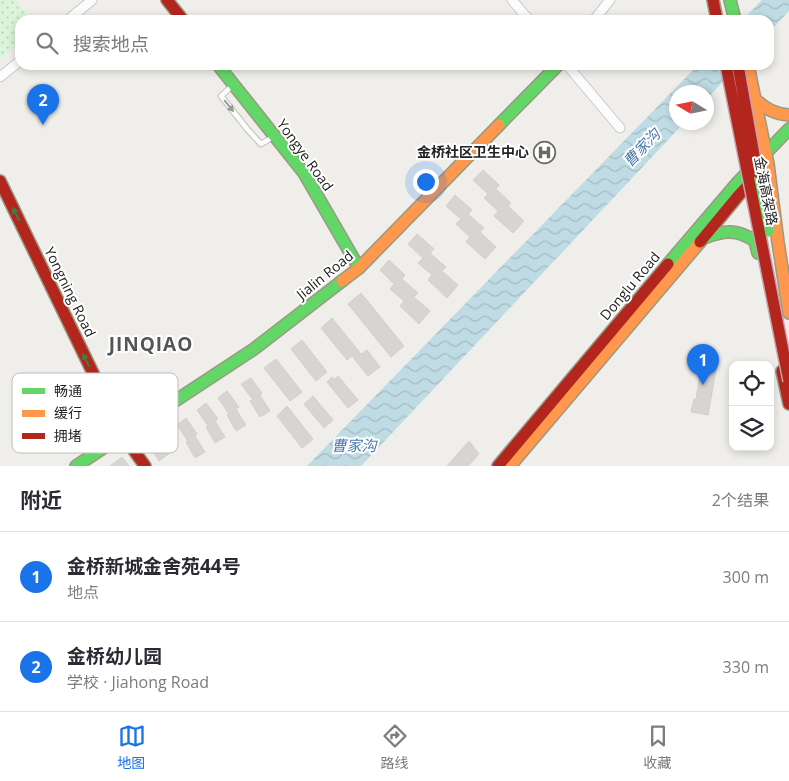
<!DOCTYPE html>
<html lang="zh">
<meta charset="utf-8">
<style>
:root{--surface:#fff;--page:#f7f7f7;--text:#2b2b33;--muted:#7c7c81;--line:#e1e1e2;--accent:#1a73e8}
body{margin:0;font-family:"Open Sans","Noto Sans SC",sans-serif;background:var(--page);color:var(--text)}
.controls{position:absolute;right:15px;bottom:15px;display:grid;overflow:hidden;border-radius:10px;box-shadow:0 2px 8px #0003}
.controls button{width:45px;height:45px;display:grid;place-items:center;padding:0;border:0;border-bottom:1px solid var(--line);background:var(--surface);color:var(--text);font:25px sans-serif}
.compass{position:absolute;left:669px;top:85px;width:45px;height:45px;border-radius:50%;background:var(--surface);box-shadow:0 2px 8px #0003;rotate:280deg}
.you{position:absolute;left:425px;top:181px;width:18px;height:18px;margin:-12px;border:4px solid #fff;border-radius:50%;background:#1a73e8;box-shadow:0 0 0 8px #1a73e833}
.badge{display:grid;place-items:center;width:32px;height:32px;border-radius:50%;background:var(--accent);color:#fff;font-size:16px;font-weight:700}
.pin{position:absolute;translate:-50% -41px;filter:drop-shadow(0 1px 2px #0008)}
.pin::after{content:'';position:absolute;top:26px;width:18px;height:15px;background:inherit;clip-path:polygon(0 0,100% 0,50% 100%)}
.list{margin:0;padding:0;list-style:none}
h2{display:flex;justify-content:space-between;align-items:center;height:65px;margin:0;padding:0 20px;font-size:21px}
h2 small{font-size:16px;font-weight:400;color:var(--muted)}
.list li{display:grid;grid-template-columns:32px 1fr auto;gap:15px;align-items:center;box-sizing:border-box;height:90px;padding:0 20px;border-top:1px solid var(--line)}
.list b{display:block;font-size:19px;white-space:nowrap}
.list p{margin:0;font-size:16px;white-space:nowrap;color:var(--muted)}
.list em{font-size:16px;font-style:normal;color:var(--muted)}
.icon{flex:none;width:28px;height:28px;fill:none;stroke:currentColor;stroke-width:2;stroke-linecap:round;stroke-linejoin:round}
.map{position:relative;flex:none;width:789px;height:466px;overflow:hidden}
.search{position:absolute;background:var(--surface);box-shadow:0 2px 8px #0003;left:15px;right:15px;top:15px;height:55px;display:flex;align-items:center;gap:12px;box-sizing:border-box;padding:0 18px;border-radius:15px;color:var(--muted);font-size:19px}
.sheet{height:245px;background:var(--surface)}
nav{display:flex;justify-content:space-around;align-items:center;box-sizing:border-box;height:70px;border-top:1px solid var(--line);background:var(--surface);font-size:14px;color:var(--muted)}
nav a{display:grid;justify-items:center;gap:2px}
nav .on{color:var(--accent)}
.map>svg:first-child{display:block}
</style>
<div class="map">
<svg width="789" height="466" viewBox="0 0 789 466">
<defs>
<pattern id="park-dots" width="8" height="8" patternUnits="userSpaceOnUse" patternTransform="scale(1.25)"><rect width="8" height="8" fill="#daf5da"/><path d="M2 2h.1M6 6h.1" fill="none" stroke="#bbd2bb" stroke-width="1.8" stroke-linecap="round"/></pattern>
<pattern id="water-waves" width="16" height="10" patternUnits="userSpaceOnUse" patternTransform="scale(1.25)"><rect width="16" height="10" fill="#bfdbe3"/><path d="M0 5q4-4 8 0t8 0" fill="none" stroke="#a4bcc2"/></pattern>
</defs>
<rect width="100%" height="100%" fill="#f0eeeb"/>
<path fill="url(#park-dots)" d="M0,0H16L32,20H20V43L0,59Z"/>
<path fill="url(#water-waves)" d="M762,0H789V11L769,32V20H742Z
M698,65H738L707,99L706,92H676V122L684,123L361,466H307Z"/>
<path fill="#d7d4d2" stroke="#d3d0cc" d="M483,170L499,185L496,189L511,203L508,206L524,221L513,233L494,216L498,211L484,198L488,194L473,180Z
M455,195L472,210L468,214L484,228L480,232L496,247L485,259L466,242L470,237L456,224L461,219L446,206Z
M417,234L434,249L430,253L446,267L442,271L458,285L447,298L428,280L432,275L418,263L423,258L408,244Z
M389,260L405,275L402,279L418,293L414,297L430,311L419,324L400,306L404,301L390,289L394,284L380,270Z
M361,293L404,346L391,357L348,304Z
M332,318L361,354L367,350L380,367L368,376L352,356L347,360L321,328Z
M302,340L327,372L316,381L291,349Z
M703,356L718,359L708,415L691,412L694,399H696Z
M276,359L302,392L290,401L264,368Z
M338,376L358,400L348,408L327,382L332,377L334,380Z
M251,378L262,393L260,395L270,411L260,417L250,401L253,400L241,384Z
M227,391L239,407L236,409L246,425L236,431L227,415L229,414L218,398Z
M313,396L333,420L324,428L304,404Z
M206,403L218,419L215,421L225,437L215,443L206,427L208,426L197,410Z
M287,406L313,439L302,448L277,416Z
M186,418L197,434L195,436L205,452L195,458L186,442L188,441L177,425Z
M158,426L174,450L159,461L143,437Z
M469,441L479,454L468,466H447Z
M122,457L129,466H110Z"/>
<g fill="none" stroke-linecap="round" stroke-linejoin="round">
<defs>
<path id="lane" d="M233,85L221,96L248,130L261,144L273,137"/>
<path id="street" d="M512,0L529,20
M68,20L92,0
M594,20L610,0
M567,65L620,128
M0,77L20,61"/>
<path id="fast" d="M730,0L735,20
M218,65L304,173L359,268
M499,125L558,65
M704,238C724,230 737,229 755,241L758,253
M668,264L738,182L789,129
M76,466L254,349L342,281"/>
<path id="slow" d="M748,65L768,164L778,242L789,313
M756,100C766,109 775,114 789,115
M342,281L359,268L499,125
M510,466L700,242"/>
<path id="jam" d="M167,0L183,20
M713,0L717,20
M0,181L123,435L145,466
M700,242L738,196L754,179
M782,371L789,404
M498,466L668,264"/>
</defs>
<use href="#lane" stroke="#c9c8c7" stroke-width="7"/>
<use href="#street" stroke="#c9c8c7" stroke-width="11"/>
<use href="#fast" stroke="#999a82" stroke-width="14"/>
<use href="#slow" stroke="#999a82" stroke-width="14"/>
<use href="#jam" stroke="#999a82" stroke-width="14"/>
<use href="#lane" stroke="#fdfcfc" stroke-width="4.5"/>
<use href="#street" stroke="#fdfcfc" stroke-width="9"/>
<use href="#fast" stroke="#63d668" stroke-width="11"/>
<use href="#slow" stroke="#ff974d" stroke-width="11"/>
<use href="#jam" stroke="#b3261e" stroke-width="11"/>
<defs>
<path id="fast-bridge" d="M757,162L768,231"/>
<path id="jam-bridge" d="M726,65L789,381
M738,65L757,172"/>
</defs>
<use href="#fast-bridge" stroke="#c5a2ac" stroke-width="14" stroke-linecap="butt"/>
<use href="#jam-bridge" stroke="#c5a2ac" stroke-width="14" stroke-linecap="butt"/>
<use href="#fast-bridge" stroke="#63d668" stroke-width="11"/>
<use href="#jam-bridge" stroke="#b3261e" stroke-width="11"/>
</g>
<defs><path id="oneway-solid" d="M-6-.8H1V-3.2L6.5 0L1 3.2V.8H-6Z" transform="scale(1.25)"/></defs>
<use fill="#9a9a9a" href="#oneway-solid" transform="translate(229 106) rotate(51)"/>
<g fill="#427c45">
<use href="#oneway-solid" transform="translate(16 214) rotate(-116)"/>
<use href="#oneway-solid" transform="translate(86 360) rotate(-116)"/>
</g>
<defs>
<symbol id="hospital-ring" viewBox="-11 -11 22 22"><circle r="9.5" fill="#fff" stroke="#6a6968" stroke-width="1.5"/><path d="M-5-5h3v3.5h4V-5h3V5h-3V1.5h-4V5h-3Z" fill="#6a6968"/></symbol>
</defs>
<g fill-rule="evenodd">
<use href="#hospital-ring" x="532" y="140" width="25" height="25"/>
</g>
<g text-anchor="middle" stroke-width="4" stroke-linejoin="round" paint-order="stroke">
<g font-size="14" font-weight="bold" fill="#222" stroke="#fff" text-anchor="end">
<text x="529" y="157">金桥社区卫生中心</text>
</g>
<g font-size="14" fill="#222" stroke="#fff">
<text transform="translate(305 155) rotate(54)" y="5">Yongye Road</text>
<text transform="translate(766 191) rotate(79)" y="5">金海高架路</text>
<text transform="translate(325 275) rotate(-39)" y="5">Jialin Road</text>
<text transform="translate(630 286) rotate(-50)" y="5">Donglu Road</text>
<text transform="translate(70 292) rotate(64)" y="5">Yongning Road</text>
</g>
<g font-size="15" font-style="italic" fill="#4a7aab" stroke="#fff">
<text transform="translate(642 148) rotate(-46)" y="5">曹家沟</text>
<text x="354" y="451">曹家沟</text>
</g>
<g font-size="19" font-weight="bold" letter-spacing="1" fill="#555" stroke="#fff">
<text x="151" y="351">JINQIAO</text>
</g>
</g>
<rect x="12" y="373" width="166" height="80" rx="8" fill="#fff" stroke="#bdbdbd" stroke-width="1"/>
<rect x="22" y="388" width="23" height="6" fill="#63d668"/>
<rect x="22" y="410" width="23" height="7" fill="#ff974d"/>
<rect x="22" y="433" width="23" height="6" fill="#b3261e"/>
<g font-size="14" fill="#222">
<text x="54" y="396">畅通</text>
<text x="54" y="418">缓行</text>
<text x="54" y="441">拥堵</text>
</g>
</svg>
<div class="controls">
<button><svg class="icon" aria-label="locate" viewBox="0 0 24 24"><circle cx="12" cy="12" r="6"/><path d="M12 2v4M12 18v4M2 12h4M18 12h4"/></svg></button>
<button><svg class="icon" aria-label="layers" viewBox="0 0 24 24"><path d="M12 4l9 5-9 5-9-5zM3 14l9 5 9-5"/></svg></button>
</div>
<svg class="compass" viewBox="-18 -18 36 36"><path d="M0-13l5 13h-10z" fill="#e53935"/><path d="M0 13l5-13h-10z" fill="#7c7c81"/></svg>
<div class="you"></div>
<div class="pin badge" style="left:703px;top:385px">1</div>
<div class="pin badge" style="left:43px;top:125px">2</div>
<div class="search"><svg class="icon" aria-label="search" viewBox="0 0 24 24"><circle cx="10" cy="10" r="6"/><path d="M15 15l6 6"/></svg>搜索地点</div>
</div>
<section class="sheet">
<h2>附近<small>2个结果</small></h2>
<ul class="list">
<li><span class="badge">1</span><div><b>金桥新城金舍苑44号</b><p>地点</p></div><em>300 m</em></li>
<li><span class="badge">2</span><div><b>金桥幼儿园</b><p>学校 · Jiahong Road</p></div><em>330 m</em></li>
</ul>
</section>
<nav>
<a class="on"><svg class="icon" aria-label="map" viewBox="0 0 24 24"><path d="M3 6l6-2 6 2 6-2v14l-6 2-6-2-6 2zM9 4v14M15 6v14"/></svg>地图</a>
<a><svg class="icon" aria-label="directions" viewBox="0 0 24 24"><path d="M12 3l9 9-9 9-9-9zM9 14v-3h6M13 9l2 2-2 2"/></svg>路线</a>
<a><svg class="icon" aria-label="saved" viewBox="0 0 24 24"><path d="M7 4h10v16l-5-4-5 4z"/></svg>收藏</a>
</nav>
